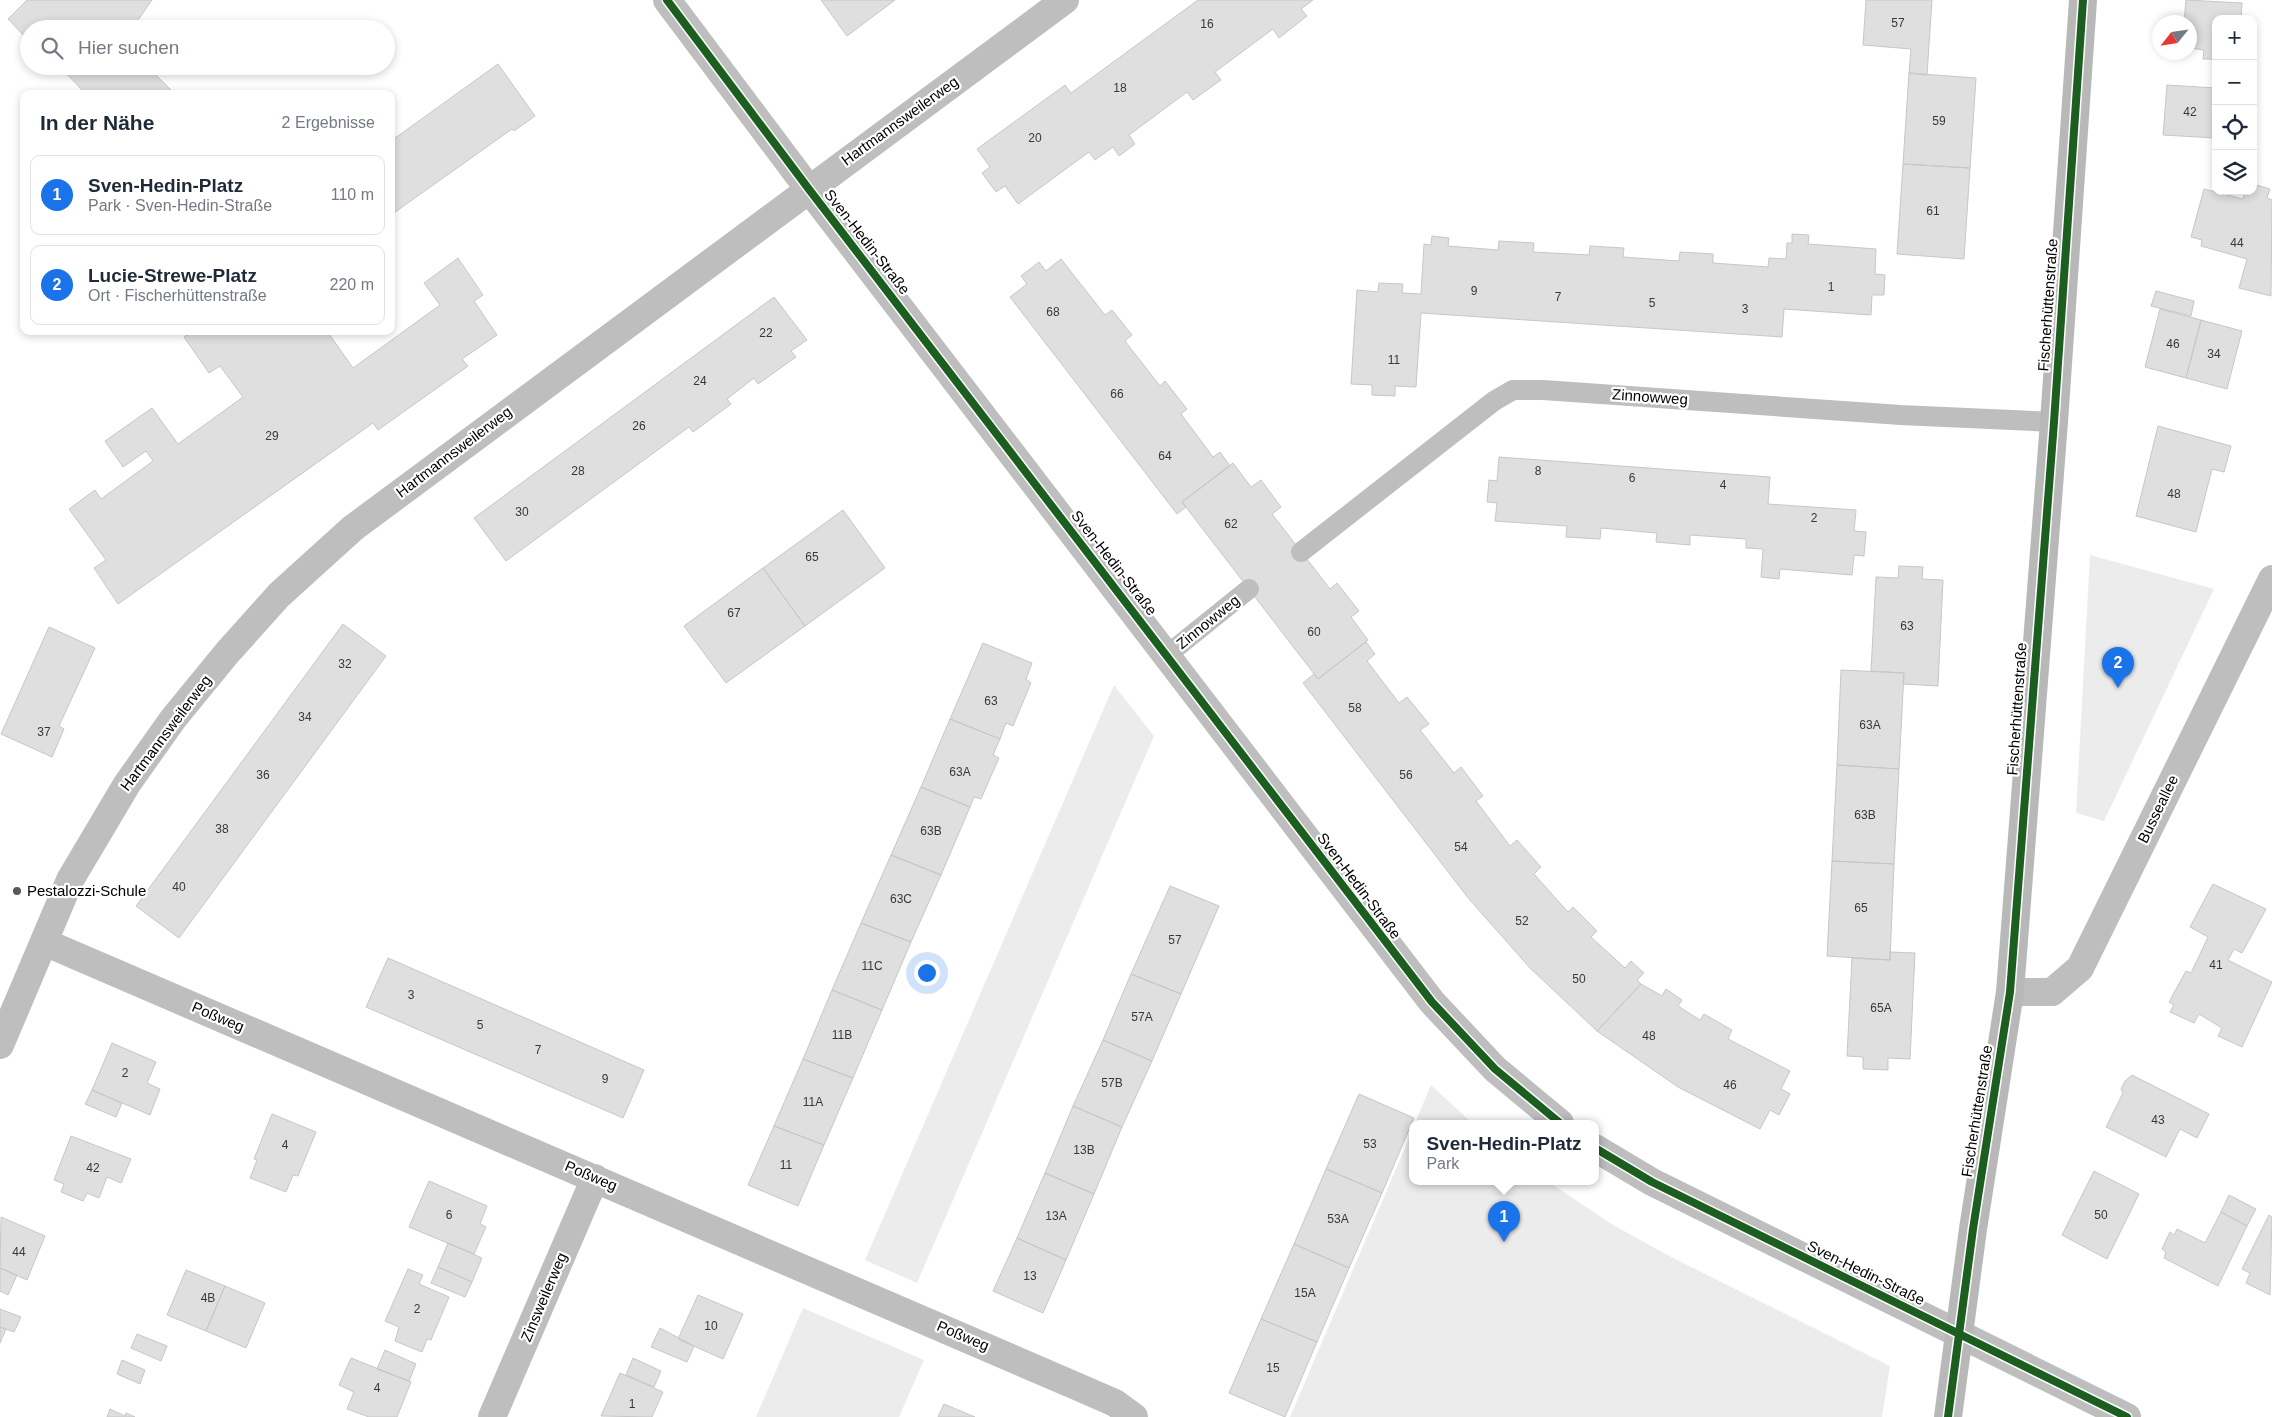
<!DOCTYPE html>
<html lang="de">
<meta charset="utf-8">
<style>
:root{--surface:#fff;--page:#f6f6f7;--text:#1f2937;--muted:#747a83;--line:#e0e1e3;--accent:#1a73e8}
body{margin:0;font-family:Arial,sans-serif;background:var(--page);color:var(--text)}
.controls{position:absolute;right:15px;top:15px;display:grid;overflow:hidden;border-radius:10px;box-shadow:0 2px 8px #0003}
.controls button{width:45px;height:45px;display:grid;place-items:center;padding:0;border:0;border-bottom:1px solid var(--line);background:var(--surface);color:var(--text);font:25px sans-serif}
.compass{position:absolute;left:2152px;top:15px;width:45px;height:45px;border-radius:50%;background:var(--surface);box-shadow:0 2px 8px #0003;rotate:240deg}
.you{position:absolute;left:926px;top:972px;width:18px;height:18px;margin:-12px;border:4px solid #fff;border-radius:50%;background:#1a73e8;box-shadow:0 0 0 8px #1a73e833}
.badge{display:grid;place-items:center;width:32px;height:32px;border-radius:50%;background:var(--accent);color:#fff;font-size:16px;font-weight:700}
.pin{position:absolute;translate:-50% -41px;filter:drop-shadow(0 1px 2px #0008)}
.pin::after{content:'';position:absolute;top:26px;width:18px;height:15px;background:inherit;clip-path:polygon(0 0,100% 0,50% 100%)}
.popup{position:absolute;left:1409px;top:1120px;width:190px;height:65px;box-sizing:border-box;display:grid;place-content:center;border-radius:10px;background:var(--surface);filter:drop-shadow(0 1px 4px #0005);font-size:16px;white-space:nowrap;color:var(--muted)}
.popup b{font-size:19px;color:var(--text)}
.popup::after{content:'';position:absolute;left:50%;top:100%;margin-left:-10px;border:10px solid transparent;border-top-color:var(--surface)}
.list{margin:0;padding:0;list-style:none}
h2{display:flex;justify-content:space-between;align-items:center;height:65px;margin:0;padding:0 20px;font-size:21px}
h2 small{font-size:16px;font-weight:400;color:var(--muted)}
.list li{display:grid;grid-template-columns:32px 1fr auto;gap:15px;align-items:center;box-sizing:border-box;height:80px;margin:0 10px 10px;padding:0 10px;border:1px solid var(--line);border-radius:10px}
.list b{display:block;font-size:19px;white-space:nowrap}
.list p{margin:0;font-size:16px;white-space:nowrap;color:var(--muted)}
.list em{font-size:16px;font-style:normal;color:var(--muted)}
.icon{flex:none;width:28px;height:28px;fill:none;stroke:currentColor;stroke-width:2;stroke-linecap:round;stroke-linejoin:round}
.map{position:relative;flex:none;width:2272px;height:1417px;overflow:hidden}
.search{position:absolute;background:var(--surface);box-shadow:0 2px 8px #0003;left:20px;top:20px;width:375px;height:55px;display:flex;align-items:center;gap:12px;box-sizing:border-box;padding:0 18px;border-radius:28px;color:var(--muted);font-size:19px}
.panel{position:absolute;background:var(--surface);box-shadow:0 2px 8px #0003;left:20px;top:90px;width:375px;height:245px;border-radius:10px}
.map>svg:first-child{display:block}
</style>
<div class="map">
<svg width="2272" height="1417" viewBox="0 0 2272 1417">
<rect width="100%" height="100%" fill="#fff"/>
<path fill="#ececec" d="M2090,555L2214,589L2104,821L2076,813Z
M1114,685L1154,736L917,1283L865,1260Z
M1431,1085L1472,1123H1415Z
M1413,1129V1181H1547L1613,1225L1673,1258L1890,1366L1882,1417H1290Z
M803,1308L924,1360L899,1417H756Z"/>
<path fill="#dfdfdf" stroke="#c7c7c7" d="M27,0H152L138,20L140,22L135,29H29V41L8,19Z
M821,0H895L847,36Z
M1198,0H1313L1301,9L1307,16L1279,38L1273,29L1215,72L1221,80L1193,100L1187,92L1129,135L1135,144L1119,156L1113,147L1095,160L1089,152L1018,204L1005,186L996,192L982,173L990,167L977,149L1065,85L1071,93Z
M1866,0H1932L1927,75L1909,73L1911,49L1863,45Z
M2186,0L2242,3L2241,19H2216L2215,59H2203L2204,50L2190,48V22H2184Z
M498,64L535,116L514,131L512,129L391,215V141Z
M59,66H147L175,94H86Z
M1909,73L1976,78L1970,168L1903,164Z
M2167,85L2216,88V138L2163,135Z
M1903,164L1970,168L1964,259L1897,254Z
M2253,184L2270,189L2267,198L2272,200L2271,296L2239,288L2247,259L2201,246L2202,240L2191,237L2204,189L2243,199L2245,191H2253Z
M1792,234L1809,235L1808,244L1876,249L1875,274L1885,275L1884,295H1872L1871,315L1784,309L1782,337L1421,313L1416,387L1395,386V396L1372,395V385L1351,384L1357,290L1378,292L1379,283L1403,284L1402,293L1421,294L1424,244L1431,245L1432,236L1449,238L1448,246L1498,250L1499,241L1534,243L1533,252L1589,255L1590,246L1624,248L1623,257L1679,261L1680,252L1713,254V263L1768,267L1769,258L1786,259L1787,243H1792Z
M458,258L483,295L474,301L497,335L462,359L468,366L378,430L373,423L118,604L94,568L106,560L69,509L95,490L101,499L153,461L146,451L123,467L105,441L152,408L178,444L243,397L220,366L209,373L184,337L193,331H327L353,368L440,305L424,283Z
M1061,259L1105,315L1112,310L1132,335L1125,341L1160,386L1165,381L1187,409L1181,414L1213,457L1220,452L1230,466L1182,502L1186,507L1177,514L1010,297L1027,284L1021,276L1039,262L1046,271Z
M2156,291L2194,301L2191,316L2151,306Z
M774,297L807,340L791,351L796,357L758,384L754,378L727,399L731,404L693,432L689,427L506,561L474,518Z
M2160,309L2201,320L2186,378L2145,367Z
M2201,320L2242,331L2227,389L2186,378Z
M2158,426L2231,446L2224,472L2212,469L2196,532L2136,516Z
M1499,457L1770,477L1768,504L1856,510L1854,531L1866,532L1864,556L1854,555L1852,575L1780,569L1779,579L1761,577L1763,549L1746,548V539L1690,535V545L1656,542L1657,533L1601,528L1600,539L1566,537L1567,526L1495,521L1497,503L1487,502L1489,480L1497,481Z
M1233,463L1251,487L1261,480L1281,507L1272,514L1330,589L1337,583L1359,611L1351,617L1368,640L1318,679L1182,502Z
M843,510L885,568L805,626L763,568Z
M1899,566L1923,567L1922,579L1943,580L1938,686L1903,684L1904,673L1871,671L1876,577L1898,578Z
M763,568L805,626L726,683L684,626Z
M343,624L386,656L179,938L136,906Z
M49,627L95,648L59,726L64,729L52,757L1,734Z
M1366,642L1375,654L1367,661L1399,703L1407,697L1429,724L1420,730L1454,773L1461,767L1483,796L1476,801L1510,846L1517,840L1541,867L1534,874L1568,912L1573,907L1597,931L1591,937L1625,968L1631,961L1644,973L1637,980L1641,984L1597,1031L1530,968L1469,899L1303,683L1314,674L1318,679Z
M983,643L1032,663L1026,679L1031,683L1013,726L1006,723L1000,739L950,719Z
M1841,670L1904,673L1899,769L1837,765Z
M950,719L1000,739L993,755L999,758L981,799L974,797L970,807L921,787Z
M1837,765L1899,769L1894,864L1832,861Z
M921,787L970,807L941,875L891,855Z
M891,855L941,875L911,942L861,923Z
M1832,861L1894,864L1890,960L1827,956Z
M2213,884L2266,909L2242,953L2234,949L2228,960L2272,982L2242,1047L2218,1036L2222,1028L2199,1014L2194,1023L2170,1012L2174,1005L2169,1002L2186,971L2191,973L2208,937L2190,927Z
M1170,886L1219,906L1181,994L1131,974Z
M861,923L911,942L882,1010L832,990Z
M1890,952L1915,953L1910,1059L1888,1058V1070L1863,1069V1057L1847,1056L1852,958L1890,960Z
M388,958L644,1070L623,1118L366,1007Z
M1131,974L1181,994L1152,1061L1103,1040Z
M1641,984L1662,996L1666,989L1682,1000L1678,1006L1700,1020L1704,1014L1732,1030L1728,1039L1790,1071L1781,1089L1790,1094L1779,1115L1770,1110L1760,1129L1678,1087L1597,1031Z
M832,990L882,1010L853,1078L803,1059Z
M1103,1040L1152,1061L1122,1127L1073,1106Z
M112,1043L156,1062L147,1083L160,1089L150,1115L92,1090Z
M803,1059L853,1078L824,1145L774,1126Z
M2132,1075L2209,1114L2197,1138L2180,1129L2166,1157L2106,1127L2123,1093L2121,1089L2125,1081Z
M92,1090L122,1103L116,1117L85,1104Z
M1359,1094L1414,1118L1382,1193L1326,1169Z
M1073,1106L1122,1127L1094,1194L1045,1173Z
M272,1114L316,1132L298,1176L293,1175L286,1192L250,1178L257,1160L254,1159Z
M774,1126L824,1145L798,1206L748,1185Z
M71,1136L131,1159L121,1183L107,1177L99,1198L87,1193L83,1201L61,1192L64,1184L54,1180Z
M1326,1169L1382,1193L1349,1268L1294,1244Z
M2094,1171L2139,1194L2107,1259L2062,1235Z
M1045,1173L1094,1194L1066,1260L1017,1238Z
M429,1181L487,1206L480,1224L486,1227L474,1254L409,1227Z
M2229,1195L2256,1209L2247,1226L2221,1212Z
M2221,1212L2247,1226L2218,1286L2164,1258L2166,1252L2162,1249L2170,1232L2174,1235L2177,1229L2205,1243Z
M2269,1215L2272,1217L2270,1295L2246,1283L2250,1273L2242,1269Z
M1,1217L45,1236L27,1280L0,1268Z
M1017,1238L1066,1260L1043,1313L993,1291Z
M448,1243L482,1258L472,1282L438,1267Z
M1294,1244L1349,1268L1317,1342L1261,1319Z
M438,1267L472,1282L465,1297L431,1283Z
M0,1268L17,1275L8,1295L0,1291Z
M408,1269L423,1275L419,1284L449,1297L431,1340L427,1339L422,1352L395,1341L399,1327L385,1321Z
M186,1270L225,1286L206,1331L167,1315Z
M225,1286L265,1303L246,1348L206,1331Z
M698,1295L743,1314L723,1359L678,1339Z
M0,1309L21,1317L14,1332L0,1327Z
M1261,1319L1317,1342L1285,1417L1229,1393Z
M0,1327L6,1329L0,1343Z
M660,1328L694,1346L687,1362L651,1347Z
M137,1334L167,1346L161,1361L131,1348Z
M385,1350L416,1364L409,1381L377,1369Z
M351,1358L411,1382L397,1417H369L347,1409L354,1392L339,1385Z
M633,1358L661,1371L654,1387L626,1375Z
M122,1360L145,1370L140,1384L117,1374Z
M620,1373L663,1392L652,1417L601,1416Z
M944,1404L975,1417H938Z
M110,1409L125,1416L126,1413L135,1417H107Z"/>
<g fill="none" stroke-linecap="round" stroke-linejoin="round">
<path stroke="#bebebe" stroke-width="20" d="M1301,552L1494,401L1513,390H1543L1901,415L2054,422
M1167,655L1249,589"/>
<path stroke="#bebebe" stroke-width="28" d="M667,0L808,188L1432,1002L1495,1069L1560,1123
M44,942L1076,1386L1115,1403L1134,1417
M2010,992H2052L2080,968L2272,579
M0,1045L70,880L127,784L173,719L227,653L279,595L353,528L1065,0
M1595,1148L1652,1182L2127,1417
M492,1417L595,1178"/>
<path stroke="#b8b8b8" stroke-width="28" d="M1948,1417L1973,1229L2010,992L2054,422L2083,0"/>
<defs>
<path id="cycleway" d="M667,0L808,188L1432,1002L1495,1069L1560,1123
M1595,1148L1652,1182L2127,1417
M1948,1417L1973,1229L2010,992L2054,422L2083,0"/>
</defs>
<use href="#cycleway" stroke="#fff" stroke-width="11"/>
<use href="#cycleway" stroke="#1b5e20" stroke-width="8"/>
</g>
<circle fill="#595959" stroke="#fff" stroke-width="2" cx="17" cy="891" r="5"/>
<g text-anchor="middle" stroke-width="4.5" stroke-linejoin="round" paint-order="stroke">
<g font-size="12" fill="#383838">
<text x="1898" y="27">57</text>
<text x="1207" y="28">16</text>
<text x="1120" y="92">18</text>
<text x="2190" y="116">42</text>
<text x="1939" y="125">59</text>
<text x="1035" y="142">20</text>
<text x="1933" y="215">61</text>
<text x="2237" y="247">44</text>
<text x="1831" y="291">1</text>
<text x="1474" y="295">9</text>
<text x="1558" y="301">7</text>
<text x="1652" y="307">5</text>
<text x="1745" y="313">3</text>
<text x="1053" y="316">68</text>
<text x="766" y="337">22</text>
<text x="2173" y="348">46</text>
<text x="2214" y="358">34</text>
<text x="1394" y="364">11</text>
<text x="700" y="385">24</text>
<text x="1117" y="398">66</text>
<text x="639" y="430">26</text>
<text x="272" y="440">29</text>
<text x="1165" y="460">64</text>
<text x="578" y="475">28</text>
<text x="1538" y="475">8</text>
<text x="1632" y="482">6</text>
<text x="1723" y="489">4</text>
<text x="2174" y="498">48</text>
<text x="522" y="516">30</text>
<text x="1814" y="522">2</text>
<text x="1231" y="528">62</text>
<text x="812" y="561">65</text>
<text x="734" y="617">67</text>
<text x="1907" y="630">63</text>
<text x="1314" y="636">60</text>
<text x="345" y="668">32</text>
<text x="991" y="705">63</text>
<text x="1355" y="712">58</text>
<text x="305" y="721">34</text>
<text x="1870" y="729">63A</text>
<text x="44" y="736">37</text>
<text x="960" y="776">63A</text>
<text x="263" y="779">36</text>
<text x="1406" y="779">56</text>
<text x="1865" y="819">63B</text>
<text x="222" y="833">38</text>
<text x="931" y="835">63B</text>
<text x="1461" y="851">54</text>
<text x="179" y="891">40</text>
<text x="901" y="903">63C</text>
<text x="1861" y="912">65</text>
<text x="1522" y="925">52</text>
<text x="1175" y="944">57</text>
<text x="2216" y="969">41</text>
<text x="872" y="970">11C</text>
<text x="1579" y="983">50</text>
<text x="411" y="999">3</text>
<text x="1881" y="1012">65A</text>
<text x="1142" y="1021">57A</text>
<text x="480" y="1029">5</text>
<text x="842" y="1039">11B</text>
<text x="1649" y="1040">48</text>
<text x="538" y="1054">7</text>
<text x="125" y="1077">2</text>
<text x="605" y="1083">9</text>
<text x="1112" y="1087">57B</text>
<text x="1730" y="1089">46</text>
<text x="813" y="1106">11A</text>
<text x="2158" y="1124">43</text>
<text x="1370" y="1148">53</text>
<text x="285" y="1149">4</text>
<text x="1084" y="1154">13B</text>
<text x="786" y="1169">11</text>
<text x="93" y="1172">42</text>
<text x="449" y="1219">6</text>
<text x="2101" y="1219">50</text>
<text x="1056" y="1220">13A</text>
<text x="1338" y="1223">53A</text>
<text x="19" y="1256">44</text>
<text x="1030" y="1280">13</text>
<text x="1305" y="1297">15A</text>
<text x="208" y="1302">4B</text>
<text x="417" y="1313">2</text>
<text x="711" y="1330">10</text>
<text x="1273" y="1372">15</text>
<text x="377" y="1392">4</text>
<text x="632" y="1408">1</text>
</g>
<g font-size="15" fill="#000" stroke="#fff">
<text transform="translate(900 121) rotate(-36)" y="5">Hartmannsweilerweg</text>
<text transform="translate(867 242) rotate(52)" y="5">Sven-Hedin-Straße</text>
<text transform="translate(2048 305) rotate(-86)" y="5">Fischerhüttenstraße</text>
<text transform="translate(1650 397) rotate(4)" y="5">Zinnowweg</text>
<text transform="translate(454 452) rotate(-37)" y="5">Hartmannsweilerweg</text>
<text transform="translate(1114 563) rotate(52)" y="5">Sven-Hedin-Straße</text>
<text transform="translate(1208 622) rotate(-39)" y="5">Zinnowweg</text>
<text transform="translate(2017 709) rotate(-86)" y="5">Fischerhüttenstraße</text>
<text transform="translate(166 733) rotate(-53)" y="5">Hartmannsweilerweg</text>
<text transform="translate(2158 809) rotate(-64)" y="5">Busseallee</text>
<text transform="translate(1359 886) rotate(53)" y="5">Sven-Hedin-Straße</text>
<text transform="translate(218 1017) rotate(23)" y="5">Poßweg</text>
<text transform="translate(1977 1111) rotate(-81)" y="5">Fischerhüttenstraße</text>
<text transform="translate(591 1176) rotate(23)" y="5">Poßweg</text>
<text transform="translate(1866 1273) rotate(26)" y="5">Sven-Hedin-Straße</text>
<text transform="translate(544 1297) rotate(-67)" y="5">Zinsweilerweg</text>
<text transform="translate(963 1336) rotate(23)" y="5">Poßweg</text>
</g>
<g font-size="15" fill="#000" stroke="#fff" text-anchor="start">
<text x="27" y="896">Pestalozzi-Schule</text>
</g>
</g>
</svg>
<div class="controls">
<button>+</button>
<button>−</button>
<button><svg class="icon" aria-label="locate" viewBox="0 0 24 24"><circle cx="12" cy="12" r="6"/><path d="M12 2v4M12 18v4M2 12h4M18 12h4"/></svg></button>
<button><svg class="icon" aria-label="layers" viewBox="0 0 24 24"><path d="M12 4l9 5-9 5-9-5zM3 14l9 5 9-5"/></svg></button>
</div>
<svg class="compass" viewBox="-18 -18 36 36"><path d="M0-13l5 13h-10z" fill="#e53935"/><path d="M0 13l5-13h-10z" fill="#747a83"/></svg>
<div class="you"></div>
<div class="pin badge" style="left:1504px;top:1242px">1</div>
<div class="popup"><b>Sven-Hedin-Platz</b>Park</div>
<div class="pin badge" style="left:2118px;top:688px">2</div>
<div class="search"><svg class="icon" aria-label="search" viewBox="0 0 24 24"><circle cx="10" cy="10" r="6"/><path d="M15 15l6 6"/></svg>Hier suchen</div>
<section class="panel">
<h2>In der Nähe<small>2 Ergebnisse</small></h2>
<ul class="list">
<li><span class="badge">1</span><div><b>Sven-Hedin-Platz</b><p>Park · Sven-Hedin-Straße</p></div><em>110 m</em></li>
<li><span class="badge">2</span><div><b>Lucie-Strewe-Platz</b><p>Ort · Fischerhüttenstraße</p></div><em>220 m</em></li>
</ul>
</section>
</div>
